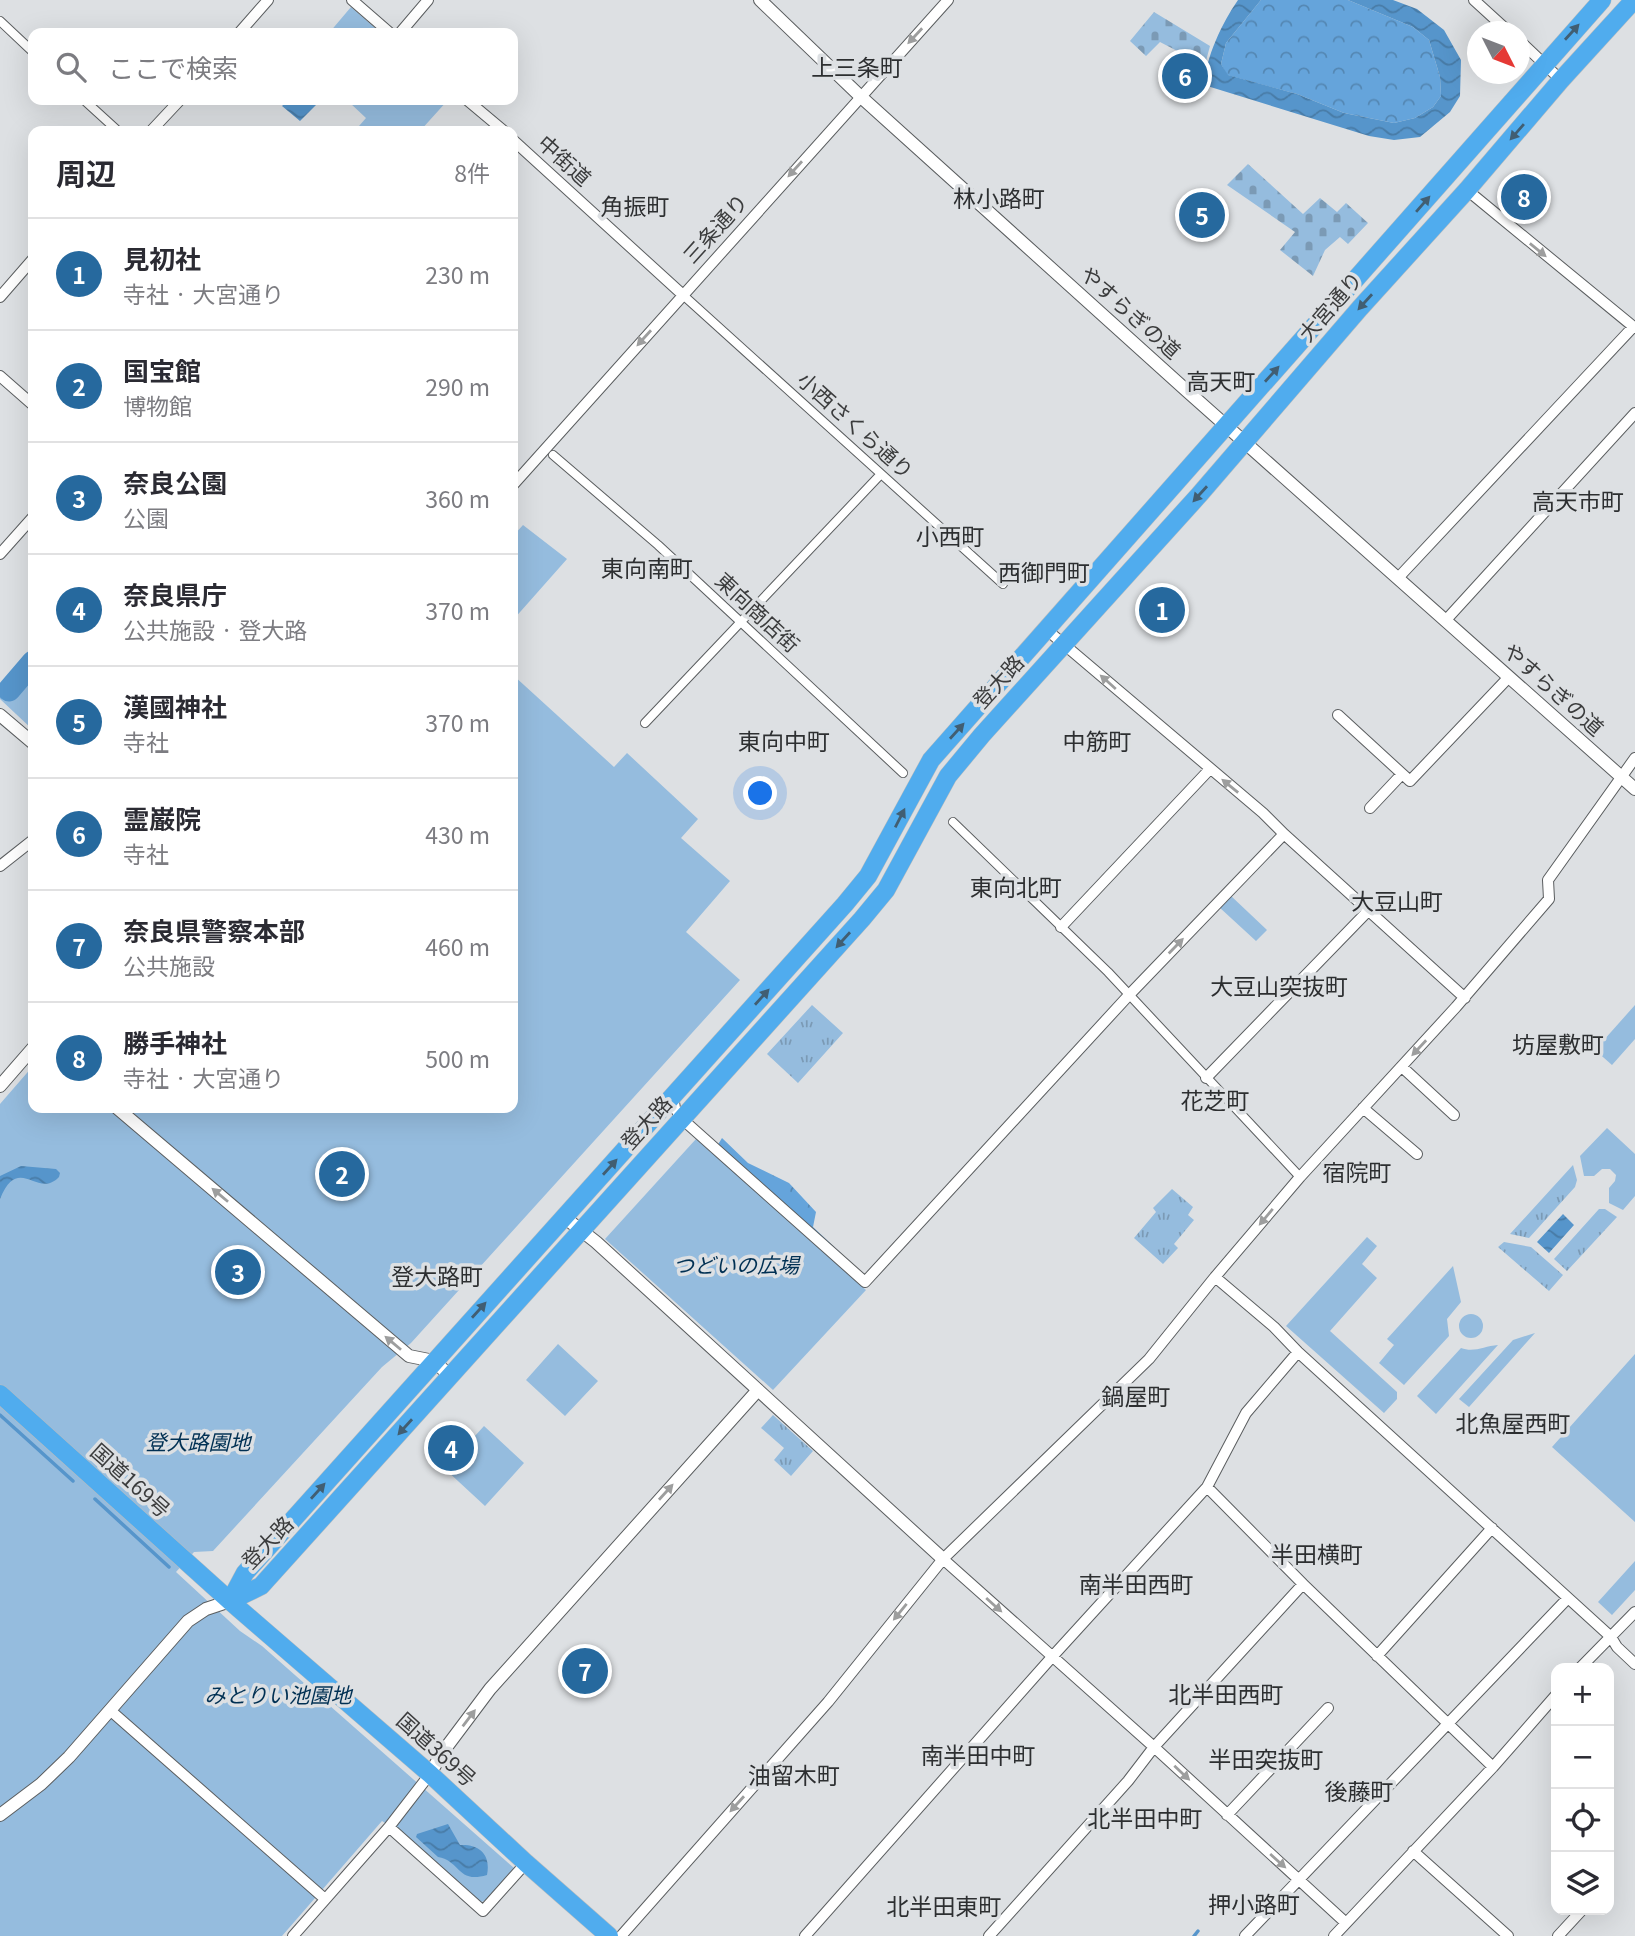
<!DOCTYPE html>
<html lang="ja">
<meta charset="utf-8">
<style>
:root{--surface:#fff;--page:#f7f7f7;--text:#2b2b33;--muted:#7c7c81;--line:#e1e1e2;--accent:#26699e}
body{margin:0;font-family:Georgia,"Noto Sans JP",serif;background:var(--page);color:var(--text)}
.controls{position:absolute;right:21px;bottom:21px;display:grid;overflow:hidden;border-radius:14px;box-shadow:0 7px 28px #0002}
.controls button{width:63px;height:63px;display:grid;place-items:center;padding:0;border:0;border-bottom:2px solid var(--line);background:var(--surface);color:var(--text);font:35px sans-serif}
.compass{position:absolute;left:1467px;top:21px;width:63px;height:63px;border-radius:50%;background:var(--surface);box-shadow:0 7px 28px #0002;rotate:132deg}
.you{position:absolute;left:761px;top:794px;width:24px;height:24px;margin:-18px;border:5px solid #fff;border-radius:50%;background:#1a73e8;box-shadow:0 0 0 10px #1a73e833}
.badge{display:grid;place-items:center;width:46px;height:46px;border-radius:50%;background:var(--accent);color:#fff;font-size:23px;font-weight:700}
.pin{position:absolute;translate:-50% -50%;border:4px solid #fff;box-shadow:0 2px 7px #0006}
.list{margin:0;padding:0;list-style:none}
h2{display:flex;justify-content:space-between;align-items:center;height:91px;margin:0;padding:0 28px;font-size:30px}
h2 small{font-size:23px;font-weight:400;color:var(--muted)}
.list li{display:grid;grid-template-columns:46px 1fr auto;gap:21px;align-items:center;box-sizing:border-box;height:112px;padding:0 28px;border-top:2px solid var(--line)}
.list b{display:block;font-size:26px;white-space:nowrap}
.list p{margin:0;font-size:23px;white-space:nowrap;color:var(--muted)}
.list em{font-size:23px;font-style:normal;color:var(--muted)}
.icon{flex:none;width:38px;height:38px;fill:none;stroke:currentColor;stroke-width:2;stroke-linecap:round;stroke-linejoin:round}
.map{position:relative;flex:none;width:1635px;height:1936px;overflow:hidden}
.search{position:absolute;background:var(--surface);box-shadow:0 7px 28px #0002;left:28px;top:28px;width:490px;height:77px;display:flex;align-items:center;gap:18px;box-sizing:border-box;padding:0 24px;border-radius:14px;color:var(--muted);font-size:26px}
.panel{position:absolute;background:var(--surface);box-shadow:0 7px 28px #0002;left:28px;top:126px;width:490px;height:987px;border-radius:14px}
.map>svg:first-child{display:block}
</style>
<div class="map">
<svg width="1635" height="1936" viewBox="0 0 1635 1936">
<defs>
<pattern id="grass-tufts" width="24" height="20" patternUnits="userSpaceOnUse" patternTransform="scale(1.75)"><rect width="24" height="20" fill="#95bcde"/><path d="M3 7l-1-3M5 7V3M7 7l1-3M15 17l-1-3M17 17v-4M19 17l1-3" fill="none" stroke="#7b9ab5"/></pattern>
<pattern id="forest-crowns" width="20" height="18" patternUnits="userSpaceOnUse" patternTransform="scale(1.75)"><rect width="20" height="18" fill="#65a4db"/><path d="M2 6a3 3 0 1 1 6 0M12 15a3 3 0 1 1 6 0" fill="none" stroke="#5487b3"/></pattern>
<pattern id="cemetery-stones" width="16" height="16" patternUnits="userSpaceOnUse" patternTransform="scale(1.75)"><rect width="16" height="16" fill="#95bcde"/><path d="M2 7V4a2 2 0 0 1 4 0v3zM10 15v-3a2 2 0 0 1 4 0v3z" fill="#7b9ab5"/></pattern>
<pattern id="water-waves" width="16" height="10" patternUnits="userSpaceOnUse" patternTransform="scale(1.75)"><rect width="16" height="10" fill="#5695cb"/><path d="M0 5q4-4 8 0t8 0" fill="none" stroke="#487ba6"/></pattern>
</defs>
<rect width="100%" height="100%" fill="#dde0e3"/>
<path fill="url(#grass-tufts)" d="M812,1005L843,1033L798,1083L767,1054Z
M1573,1165L1577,1180L1575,1187L1529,1238L1510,1234Z
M1172,1189L1193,1207L1188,1215L1194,1220L1174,1244L1178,1248L1163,1264L1134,1238L1156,1212L1153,1208Z
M1599,1209H1605L1617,1217L1567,1271L1554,1259Z
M1504,1242L1531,1247L1563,1275L1549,1291L1498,1247Z
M773,1415L813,1451L791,1476L774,1460L784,1448L761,1428Z"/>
<path fill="url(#forest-crowns)" d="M1261,0H1348L1413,27L1429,40L1440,77L1441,96L1433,107L1415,118L1394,123L1344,113L1297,94L1227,75L1221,64L1226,43Z
M722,1138L748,1163L789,1183L816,1212L813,1227L863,1274L847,1283L711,1156Z"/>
<path fill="url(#cemetery-stones)" d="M1154,12L1210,46L1203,72L1183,54L1160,42L1146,56L1130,41Z
M1248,164L1303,214L1320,198L1337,212L1346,203L1368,223L1348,244L1340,237L1325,250L1313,276L1280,250L1295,232L1227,185Z"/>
<path fill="#95bcde" d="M351,7L381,33H329Z
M349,100H448L420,131H364L359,126L366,118L350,103Z
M523,525L567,559L513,620V536Z
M33,650V730L0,699V684Z
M513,675L614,767L627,753L698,819L681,838L730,881L686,932L740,980L411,1343L382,1367L213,1551L194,1552L176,1572L240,1631L262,1646L514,1868L486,1900L479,1903L402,1834L382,1821L282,1936H0V1104L33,1066V1108H513Z
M1230,895L1267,930L1256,941L1219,907Z
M1635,1005V1039L1612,1065L1595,1050Z
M1607,1128L1635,1154V1196L1623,1210L1609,1203V1188L1615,1181L1616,1175L1610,1169H1602L1594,1176H1584L1580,1156Z
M696,1139L866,1290L773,1390L605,1239Z
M1367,1237L1377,1246L1362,1264L1377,1278L1330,1331L1397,1392V1399L1384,1413L1286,1326Z
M1453,1266L1461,1302L1447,1319L1449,1336L1404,1385L1379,1363L1394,1345L1387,1339Z
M1459 1326a12 12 0 1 1 24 0a12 12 0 1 1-24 0Z
M1535,1333L1469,1407L1459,1399L1513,1340Z
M558,1344L598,1381L565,1416L526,1380Z
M1498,1345L1436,1414L1417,1396L1461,1348C1474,1353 1484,1346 1498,1345Z
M1635,1354V1522L1552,1447Z
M484,1426L524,1463L485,1506L445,1469Z
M1635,1561V1590L1612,1615L1598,1602Z"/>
<path fill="url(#water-waves)" d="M1238,0H1261L1226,43L1221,64L1228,75L1297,94L1344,113L1394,123L1415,118L1433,107L1441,96L1440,77L1429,40L1413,27L1348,0H1393L1417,9L1444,30L1461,60L1460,96L1450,112L1420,137L1394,140L1369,136L1204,85C1206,57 1222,23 1238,0Z
M288,100H321L300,121L282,106Z
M21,1166L56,1169L60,1173L59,1177C37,1200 19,1153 0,1199V1176Z
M1563,1214L1574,1225L1549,1253L1537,1242Z
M448,1824L460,1845C480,1844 491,1855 487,1875C457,1884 461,1861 438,1857L416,1837L417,1834Z"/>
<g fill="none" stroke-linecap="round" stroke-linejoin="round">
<path stroke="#5695cb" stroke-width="3.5" d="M0,1415L73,1481
M95,1499L169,1567
M1194,1936L1198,1931"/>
<path stroke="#5695cb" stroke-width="23" d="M9,690L33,662"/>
<defs>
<path id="pedestrian" d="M0,21L33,52
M84,100L118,131
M683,295L1003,584
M553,455L658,545L903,773
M645,723L881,474
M953,822L1108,972L1300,1177"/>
<path id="minor" d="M352,0L390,33
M1474,0L1509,32
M239,33L268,0
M400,33L428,0
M1520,41L1561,80
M467,100L504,131
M151,131L180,100
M513,140L683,295
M1467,190L1635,328
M0,297L33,259
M0,376L33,405
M513,485L948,0
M0,554L33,517
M1398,578L1633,327
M1446,620L1635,413
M1338,715L1410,781L1509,677
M1370,808L1402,774
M1284,834L1465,998
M0,866L33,840
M1061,927L1210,769
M1402,1067L1454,1115
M1206,1078L1368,911
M673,1097L675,1108L681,1118L865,1282L1129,995L1284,834L1263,813L1047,630
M1363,1108L1417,1154
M1215,1277L1274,1327L1298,1352L1611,1637L1617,1647L1635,1664
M1207,1487L1303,1584L1493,1767
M943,1559L1154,1747L1346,1923
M1377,1656L1492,1528
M1580,1668L1635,1612
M111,1711L325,1899
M1227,1815L1328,1708
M389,1827L483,1911L526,1863
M1413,1851L1508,1936
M293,1936L389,1827L430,1774
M621,1936L828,1702L943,1559L1149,1359L1215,1277L1300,1177L1456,1007L1549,899L1548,880L1635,758
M805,1936L1052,1657L1207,1487L1246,1413L1298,1352
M989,1936L1128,1781L1154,1747L1303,1584
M1245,1936L1568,1598
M1334,1936L1493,1767L1556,1695
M1558,1936L1582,1910"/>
<path id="tertiary" d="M760,0L860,96L1187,391L1635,789
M0,715L33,743
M0,1086L33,1048
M117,1108L409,1356L434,1361L450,1376
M564,1217L596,1242L943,1559
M430,1774L442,1753L490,1689L758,1390
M0,1815L41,1784L69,1757L188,1621L206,1609L230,1601"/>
<path id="trunk" d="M0,1394L230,1601L430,1774L526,1863L609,1936
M230,1601L261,1586L862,919L886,890L948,776L982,735L1199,495L1360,308L1467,190L1561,80L1634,0
M230,1601L245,1573L845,904L868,876L931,760L1602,0"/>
</defs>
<use href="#pedestrian" stroke="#5a5d5f" stroke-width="10"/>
<use href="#minor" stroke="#5a5d5f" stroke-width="12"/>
<use href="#tertiary" stroke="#5a5d5f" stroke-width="14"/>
<use href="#trunk" stroke="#bcbdbd" stroke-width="19"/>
<use href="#pedestrian" stroke="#fff" stroke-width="8"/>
<use href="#minor" stroke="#fff" stroke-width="10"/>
<use href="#tertiary" stroke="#fff" stroke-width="12"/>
<use href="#trunk" stroke="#50acee" stroke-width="18"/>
</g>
<defs><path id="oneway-solid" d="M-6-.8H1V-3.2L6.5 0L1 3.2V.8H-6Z" transform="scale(1.75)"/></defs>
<g fill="#415e72">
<use href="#oneway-solid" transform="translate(1572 32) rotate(-48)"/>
<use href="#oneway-solid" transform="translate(1517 132) rotate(131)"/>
<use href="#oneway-solid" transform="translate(1423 204) rotate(-49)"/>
<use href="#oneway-solid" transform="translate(1365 302) rotate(132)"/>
<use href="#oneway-solid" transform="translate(1272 374) rotate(-48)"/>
<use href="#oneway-solid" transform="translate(1200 494) rotate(132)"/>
<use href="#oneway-solid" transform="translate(957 731) rotate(-48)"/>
<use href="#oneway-solid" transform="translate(900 818) rotate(-63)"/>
<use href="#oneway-solid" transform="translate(843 940) rotate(132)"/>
<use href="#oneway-solid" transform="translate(762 997) rotate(-48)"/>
<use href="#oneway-solid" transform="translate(610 1167) rotate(-48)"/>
<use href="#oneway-solid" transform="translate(479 1310) rotate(-48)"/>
<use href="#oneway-solid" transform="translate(405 1427) rotate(132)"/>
<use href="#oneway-solid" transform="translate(318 1491) rotate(-48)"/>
</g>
<g fill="#9d9e9e">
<use href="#oneway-solid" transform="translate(915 36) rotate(133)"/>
<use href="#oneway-solid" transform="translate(795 169) rotate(132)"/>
<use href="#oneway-solid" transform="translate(1538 250) rotate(39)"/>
<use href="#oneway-solid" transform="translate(644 338) rotate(132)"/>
<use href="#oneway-solid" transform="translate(1108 682) rotate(-138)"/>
<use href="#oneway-solid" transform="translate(1230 786) rotate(-141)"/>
<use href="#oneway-solid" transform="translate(1176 946) rotate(-46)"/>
<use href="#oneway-solid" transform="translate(1419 1048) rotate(133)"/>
<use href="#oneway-solid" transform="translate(220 1195) rotate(-140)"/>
<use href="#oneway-solid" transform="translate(1266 1217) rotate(130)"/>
<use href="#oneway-solid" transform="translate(393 1343) rotate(-140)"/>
<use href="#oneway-solid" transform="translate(666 1492) rotate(-48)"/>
<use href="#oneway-solid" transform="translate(994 1605) rotate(42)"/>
<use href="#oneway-solid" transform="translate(900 1612) rotate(129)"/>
<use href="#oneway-solid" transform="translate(469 1718) rotate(-53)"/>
<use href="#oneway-solid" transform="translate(1182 1773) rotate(43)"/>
<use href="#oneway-solid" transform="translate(737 1804) rotate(132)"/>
<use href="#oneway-solid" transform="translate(1278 1861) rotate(42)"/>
</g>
<g text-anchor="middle" stroke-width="7" stroke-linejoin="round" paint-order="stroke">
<g font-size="21" fill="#3b3c3d" stroke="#dde0e3">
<text transform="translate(564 161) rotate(42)" y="7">中街道</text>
<text transform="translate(716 229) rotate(-48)" y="7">三条通り</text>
<text transform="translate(1331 307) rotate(-49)" y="7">大宮通り</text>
<text transform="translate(1130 313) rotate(42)" y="7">やすらぎの道</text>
<text transform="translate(855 426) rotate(42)" y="7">小西さくら通り</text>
<text transform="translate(757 613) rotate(43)" y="7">東向商店街</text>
<text transform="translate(999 682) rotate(-48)" y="7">登大路</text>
<text transform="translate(1553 690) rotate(42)" y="7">やすらぎの道</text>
<text transform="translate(647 1123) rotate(-48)" y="7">登大路</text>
<text transform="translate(130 1481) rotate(42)" y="7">国道169号</text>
<text transform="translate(268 1543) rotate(-46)" y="7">登大路</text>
<text transform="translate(436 1750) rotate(42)" y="7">国道369号</text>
</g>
<g font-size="21" font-style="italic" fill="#003053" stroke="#dde0e3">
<text x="736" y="1273">つどいの広場</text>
<text x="198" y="1450">登大路園地</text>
<text x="278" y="1703">みとりい池園地</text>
</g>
<g font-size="23" fill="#2d2f31" stroke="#dde0e3">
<text x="857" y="76">上三条町</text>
<text x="999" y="207">林小路町</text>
<text x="635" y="215">角振町</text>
<text x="1221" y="390">高天町</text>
<text x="1578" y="510">高天市町</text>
<text x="950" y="545">小西町</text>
<text x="647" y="577">東向南町</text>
<text x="1044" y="581">西御門町</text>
<text x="784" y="750">東向中町</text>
<text x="1097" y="750">中筋町</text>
<text x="1016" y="896">東向北町</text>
<text x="1397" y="910">大豆山町</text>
<text x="1279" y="995">大豆山突抜町</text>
<text x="1558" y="1053">坊屋敷町</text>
<text x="1215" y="1109">花芝町</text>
<text x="1357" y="1181">宿院町</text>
<text x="437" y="1285">登大路町</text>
<text x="1136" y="1405">鍋屋町</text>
<text x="1513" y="1432">北魚屋西町</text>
<text x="1317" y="1563">半田横町</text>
<text x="1136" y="1593">南半田西町</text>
<text x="1226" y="1703">北半田西町</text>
<text x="978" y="1764">南半田中町</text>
<text x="1266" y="1768">半田突抜町</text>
<text x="794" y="1784">油留木町</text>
<text x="1359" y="1800">後藤町</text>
<text x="1145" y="1827">北半田中町</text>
<text x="1254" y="1913">押小路町</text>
<text x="944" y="1915">北半田東町</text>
</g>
</g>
</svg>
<div class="controls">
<button>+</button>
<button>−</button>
<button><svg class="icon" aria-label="locate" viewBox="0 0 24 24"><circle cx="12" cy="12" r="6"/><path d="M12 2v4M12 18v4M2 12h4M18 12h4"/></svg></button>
<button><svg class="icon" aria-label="layers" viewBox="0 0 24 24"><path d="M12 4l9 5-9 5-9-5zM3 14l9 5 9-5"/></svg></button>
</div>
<svg class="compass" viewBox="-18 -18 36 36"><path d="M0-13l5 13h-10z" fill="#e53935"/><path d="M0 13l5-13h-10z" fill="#7c7c81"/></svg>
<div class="you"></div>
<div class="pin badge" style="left:1162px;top:610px">1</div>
<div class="pin badge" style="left:342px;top:1174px">2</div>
<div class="pin badge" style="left:238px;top:1272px">3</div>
<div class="pin badge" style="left:451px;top:1448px">4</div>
<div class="pin badge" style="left:1202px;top:215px">5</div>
<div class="pin badge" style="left:1185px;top:76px">6</div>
<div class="pin badge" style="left:585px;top:1671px">7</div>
<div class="pin badge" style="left:1524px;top:197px">8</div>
<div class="search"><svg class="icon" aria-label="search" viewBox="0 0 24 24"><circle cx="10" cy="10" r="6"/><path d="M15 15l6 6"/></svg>ここで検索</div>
<section class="panel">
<h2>周辺<small>8件</small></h2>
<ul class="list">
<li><span class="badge">1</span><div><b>見初社</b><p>寺社 · 大宮通り</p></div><em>230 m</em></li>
<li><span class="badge">2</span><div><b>国宝館</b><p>博物館</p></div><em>290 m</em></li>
<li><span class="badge">3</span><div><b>奈良公園</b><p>公園</p></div><em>360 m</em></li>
<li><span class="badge">4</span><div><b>奈良県庁</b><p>公共施設 · 登大路</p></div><em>370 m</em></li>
<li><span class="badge">5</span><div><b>漢國神社</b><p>寺社</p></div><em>370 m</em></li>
<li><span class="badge">6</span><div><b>霊巌院</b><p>寺社</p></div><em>430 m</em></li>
<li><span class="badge">7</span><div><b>奈良県警察本部</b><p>公共施設</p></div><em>460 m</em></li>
<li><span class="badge">8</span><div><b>勝手神社</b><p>寺社 · 大宮通り</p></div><em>500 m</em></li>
</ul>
</section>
</div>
